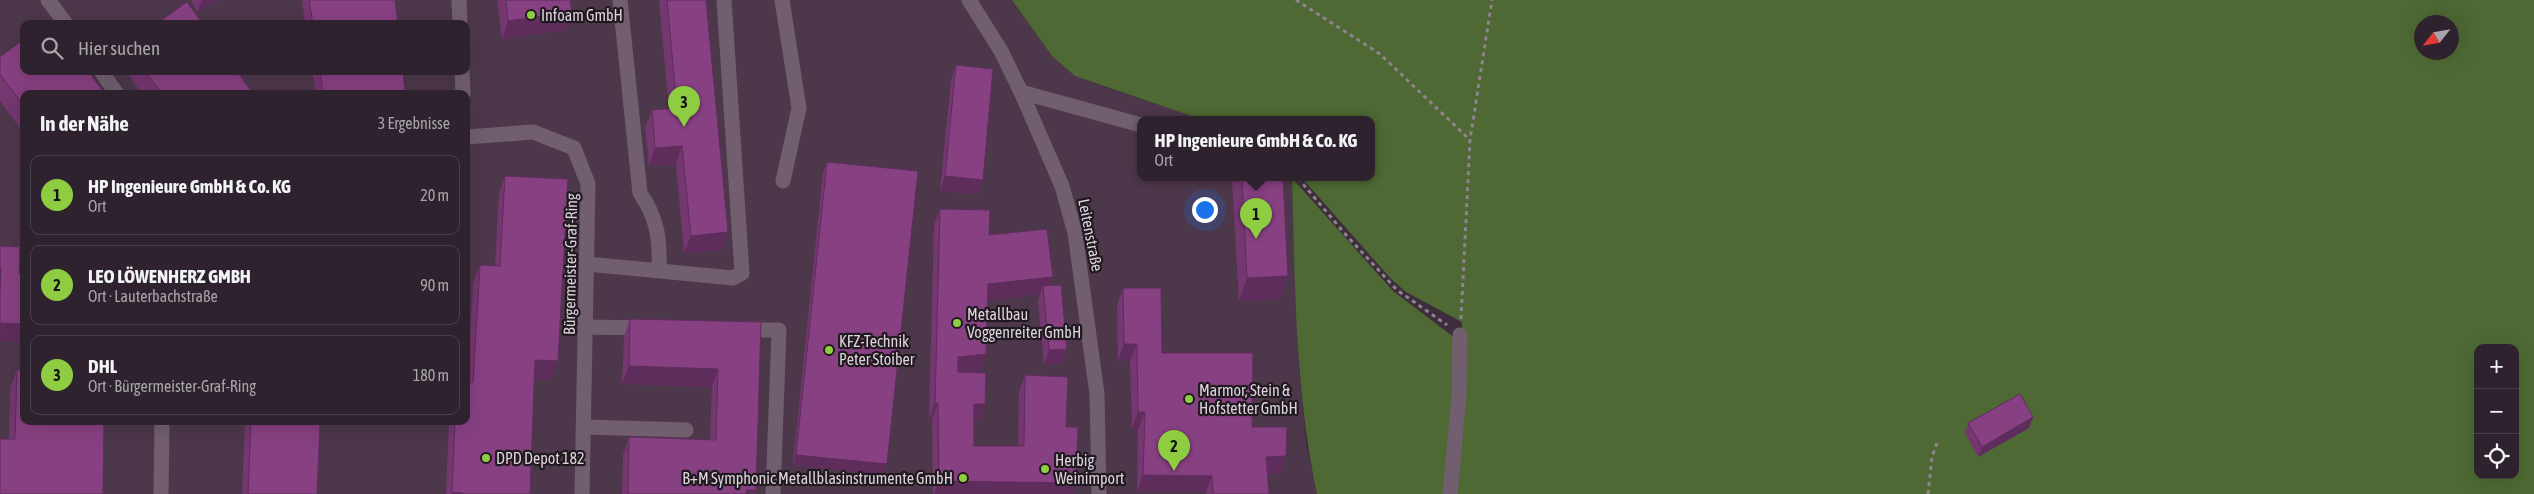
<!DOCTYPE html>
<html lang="de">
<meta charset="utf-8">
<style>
:root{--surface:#2e222e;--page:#3a2f3a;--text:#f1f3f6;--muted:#a7a4aa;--line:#493f4a;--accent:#8ecd42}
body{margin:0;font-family:"Asap Condensed",sans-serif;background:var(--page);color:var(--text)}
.controls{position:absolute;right:15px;bottom:15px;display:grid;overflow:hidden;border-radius:10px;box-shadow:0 5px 20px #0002}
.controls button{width:45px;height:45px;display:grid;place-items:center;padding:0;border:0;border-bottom:1px solid var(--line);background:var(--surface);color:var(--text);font:25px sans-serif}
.compass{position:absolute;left:2414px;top:15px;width:45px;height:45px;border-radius:50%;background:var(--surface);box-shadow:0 5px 20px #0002;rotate:239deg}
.you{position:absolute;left:1204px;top:209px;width:18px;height:18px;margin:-12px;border:4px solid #fff;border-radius:50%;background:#1a73e8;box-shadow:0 0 0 8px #1a73e833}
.badge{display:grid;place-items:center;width:32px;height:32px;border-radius:50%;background:var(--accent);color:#111;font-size:16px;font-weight:700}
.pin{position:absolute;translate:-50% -41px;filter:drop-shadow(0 1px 2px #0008)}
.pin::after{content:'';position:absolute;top:26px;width:18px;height:15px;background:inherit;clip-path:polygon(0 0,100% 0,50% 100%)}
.popup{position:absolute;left:1137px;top:116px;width:238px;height:65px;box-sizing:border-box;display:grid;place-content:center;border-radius:10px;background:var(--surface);filter:drop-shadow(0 1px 4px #0005);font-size:16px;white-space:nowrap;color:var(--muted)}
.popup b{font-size:19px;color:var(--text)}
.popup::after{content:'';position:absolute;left:50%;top:100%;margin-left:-10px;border:10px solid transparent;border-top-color:var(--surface)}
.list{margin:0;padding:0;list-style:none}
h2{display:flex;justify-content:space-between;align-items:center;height:65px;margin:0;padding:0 20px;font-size:21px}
h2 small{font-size:16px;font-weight:400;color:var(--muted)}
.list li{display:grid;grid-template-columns:32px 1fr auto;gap:15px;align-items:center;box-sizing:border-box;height:80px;margin:0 10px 10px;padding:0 10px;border:1px solid var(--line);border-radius:10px}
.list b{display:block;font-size:19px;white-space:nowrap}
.list p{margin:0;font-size:16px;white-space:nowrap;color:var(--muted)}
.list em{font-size:16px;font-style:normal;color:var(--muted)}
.icon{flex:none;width:28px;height:28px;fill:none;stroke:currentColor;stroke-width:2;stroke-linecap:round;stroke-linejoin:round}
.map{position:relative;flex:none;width:2534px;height:494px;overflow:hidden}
.search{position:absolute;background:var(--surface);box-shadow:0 5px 20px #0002;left:20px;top:20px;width:450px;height:55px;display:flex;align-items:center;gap:12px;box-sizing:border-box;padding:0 18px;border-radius:10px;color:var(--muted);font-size:19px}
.panel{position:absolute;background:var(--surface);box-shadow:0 5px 20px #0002;left:20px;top:90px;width:450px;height:335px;border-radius:10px}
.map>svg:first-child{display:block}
</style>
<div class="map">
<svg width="2534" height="494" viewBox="0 0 2534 494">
<rect width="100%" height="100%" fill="#3e2e3d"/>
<path fill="#4d384b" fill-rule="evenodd" d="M0,0H1012L1052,56L1084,80L1203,120H1141V178H1292L1299,369L1306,443L1317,494H0ZM24,24H466V71H24ZM24,94H466V421H24Z"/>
<path fill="#4e6933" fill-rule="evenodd" d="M1012,0H2534V494H1456L1463,409L1462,322L1406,292L1391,279L1302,178H1371V120H1203L1075,76L1052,56ZM2422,22H2452V52H2422ZM2478,348H2515V475H2478Z
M1292,178L1393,291L1455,338L1456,368L1445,494H1317C1295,390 1295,284 1292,178Z"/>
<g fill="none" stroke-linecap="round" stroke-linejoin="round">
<path stroke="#90838f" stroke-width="3" stroke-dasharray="4 4" stroke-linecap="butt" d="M1296,0L1380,54L1470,140
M1298,178L1346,235L1397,290L1447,325
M1461,319L1470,140L1492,0
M1928,494L1932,457L1937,443"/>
<path stroke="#715f6f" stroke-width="15" d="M48,0L66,24
M459,0L460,24
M620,0L640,193C658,219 660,240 659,271
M782,0L799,108L783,181
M969,0L1001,51L1021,92L1062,186L1075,233L1097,394L1099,494
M101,71L117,94
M462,71L463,94
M1021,92L1141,125
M466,137L533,132L574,148L588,184L582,494
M587,264L733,278L742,273L724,0
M586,327L647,328
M740,330H779L773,494
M585,427L686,430
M161,494L162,421
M1450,494L1459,396L1460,335"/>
</g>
<path fill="#743770" d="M191,0H220L197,12Z
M302,0H395L398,24H305Z
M497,0H570L566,30L502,39Z
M659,0H706L728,232L722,250L684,253L676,164L649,166L645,128L652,110L669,109Z
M0,57L24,94V133L0,101Z
M956,65L983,180L978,194L940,191L951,80Z
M126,71H237L253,94H142Z
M312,71H403L405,90L404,94H316Z
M827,162L883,475L793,465L823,172Z
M505,176L551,379L534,378L530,494H446L449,421H466L473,283L480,265L495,266L499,194Z
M1233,178H1283L1280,299L1239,301L1232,180Z
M940,209L1050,286L1067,349L1062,363L1044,365L1038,301L1040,294L988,300L986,354L980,371L965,372L985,404L979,421H974V446H1018L1019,392L1025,375L1066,427L1073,494H933L932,419H929L934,225Z
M1123,288L1162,353L1252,427L1280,473L1267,474L1269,494H1206V492H1137L1138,429H1132L1130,360L1118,361L1117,305Z
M630,319L761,322L754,494H622L623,455L629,437L710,440L712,387L622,384L624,337Z
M17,370L103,494L9,439L10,388Z
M245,421H320L317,494H242Z
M1968,423L2029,428L1978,457L1965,433Z"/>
<path fill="#5e2d5b" d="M202,0H220L197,12Z
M572,12L566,30L502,39L508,21Z
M405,90L404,94H392Z
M682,146L676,164L649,166L655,148Z
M945,176L983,180L978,194L940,191Z
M728,232L722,250L684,253L691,236Z
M1288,276L1280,299L1239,301L1247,278Z
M1053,277L1047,294L1043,286L1040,294L982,301L988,284Z
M0,323L24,324V342L0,341Z
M1124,344H1137L1130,360L1118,361Z
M1067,349L1062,363L1044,365L1049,350Z
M986,354L980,371L952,373L958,357Z
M535,360L558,361L551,379L528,378Z
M629,366L718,369L712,387L622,384Z
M935,403H938L932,419H929Z
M974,404H985L979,421L968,420Z
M1138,412H1145L1138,429H1132Z
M2033,417L2029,428L1978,457L1982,447Z
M796,455L887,464L883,475L793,465Z
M1286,456L1280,473L1260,474L1266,457Z
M1143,475L1212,476L1206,492H1137Z
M939,481L1076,483L1073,494H934Z
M746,490H756L754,494H745Z
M452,492L463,493V494H452Z"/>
<path fill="#874082" stroke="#5e2d5b" d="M309,0H395L398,24H313Z
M506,0H570L572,12L508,21Z
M667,0H706L728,232L691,236L682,146L655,148L652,110L677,108Z
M187,2L203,24H156Z
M50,20L53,24H45Z
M24,39V71H88L105,94H24V106L0,74V57Z
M956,65L993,69L983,180L945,176Z
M145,71H237L253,94H162Z
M320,71H403L405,90L392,94H323Z
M827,162L918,171L887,464L796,455Z
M505,176L568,179L558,361L535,360L530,494H463V493L452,492L455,421H466V382H473L480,265L500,266Z
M1242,178H1283L1288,276L1247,278Z
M940,209L990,210L989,235L1047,229L1053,277L988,284L986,354L958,357V372L986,373L985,404H974V446H1024L1025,375L1068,377L1066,427H1078L1076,483L939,481L938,403H935Z
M0,246L20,247L19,274H24V324L0,323V293L1,269L0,268Z
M1061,285L1067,349L1049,350L1043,286Z
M1123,288H1161L1162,353H1253L1252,427H1287L1286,456L1266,457L1269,494H1213L1212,476L1143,475L1145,412H1138L1137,344H1124Z
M630,319L761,322L756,490H746V494H628L629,437L716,440L718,369L629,366Z
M17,370H24V421H104L103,494H0V439H15Z
M2020,394L2033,417L1982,447L1968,423Z
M251,421H320L317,494H248Z"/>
<g fill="#8ecd42" stroke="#211920" stroke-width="2">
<circle cx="531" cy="15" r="5"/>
<circle cx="957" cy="323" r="5"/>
<circle cx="829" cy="350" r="5"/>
<circle cx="1189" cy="399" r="5"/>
<circle cx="486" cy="458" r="5"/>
<circle cx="1045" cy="469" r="5"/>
<circle cx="963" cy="478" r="5"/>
</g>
<g text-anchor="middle" stroke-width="4.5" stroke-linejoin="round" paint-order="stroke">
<g font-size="16" fill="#ddd3dc" stroke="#211920" text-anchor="start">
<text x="541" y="21">Infoam GmbH</text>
<text x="967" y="320">Metallbau<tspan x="967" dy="18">Voggenreiter GmbH</tspan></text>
<text x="839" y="347">KFZ-Technik<tspan x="839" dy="18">Peter Stoiber</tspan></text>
<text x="1199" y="396">Marmor, Stein &amp;<tspan x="1199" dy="18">Hofstetter GmbH</tspan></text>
<text x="496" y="464">DPD Depot 182</text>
<text x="1055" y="466">Herbig<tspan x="1055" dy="18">Weinimport</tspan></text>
<text x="953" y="484" text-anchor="end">B+M Symphonic Metallblasinstrumente GmbH</text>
</g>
<g font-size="16" fill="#ddd3dc" stroke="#211920">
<text transform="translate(1091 235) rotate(79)" y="6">Leitenstraße</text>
<text transform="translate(570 264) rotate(-89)" y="6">Bürgermeister-Graf-Ring</text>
</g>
</g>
</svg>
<div class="controls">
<button>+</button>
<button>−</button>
<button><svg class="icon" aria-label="locate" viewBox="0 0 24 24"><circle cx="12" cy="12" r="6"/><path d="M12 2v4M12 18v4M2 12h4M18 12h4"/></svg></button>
</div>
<svg class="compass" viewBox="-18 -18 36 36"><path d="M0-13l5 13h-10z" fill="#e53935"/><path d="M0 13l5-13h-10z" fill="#a7a4aa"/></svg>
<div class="you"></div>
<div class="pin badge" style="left:1256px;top:239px">1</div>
<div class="popup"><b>HP Ingenieure GmbH &amp; Co. KG</b>Ort</div>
<div class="pin badge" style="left:1174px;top:471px">2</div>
<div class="pin badge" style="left:684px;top:127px">3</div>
<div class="search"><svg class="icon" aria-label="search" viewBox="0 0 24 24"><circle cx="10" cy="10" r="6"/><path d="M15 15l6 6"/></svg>Hier suchen</div>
<section class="panel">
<h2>In der Nähe<small>3 Ergebnisse</small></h2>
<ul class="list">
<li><span class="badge">1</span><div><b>HP Ingenieure GmbH &amp; Co. KG</b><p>Ort</p></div><em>20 m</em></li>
<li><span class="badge">2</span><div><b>LEO LÖWENHERZ GMBH</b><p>Ort · Lauterbachstraße</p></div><em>90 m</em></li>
<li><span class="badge">3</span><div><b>DHL</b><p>Ort · Bürgermeister-Graf-Ring</p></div><em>180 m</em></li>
</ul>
</section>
</div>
